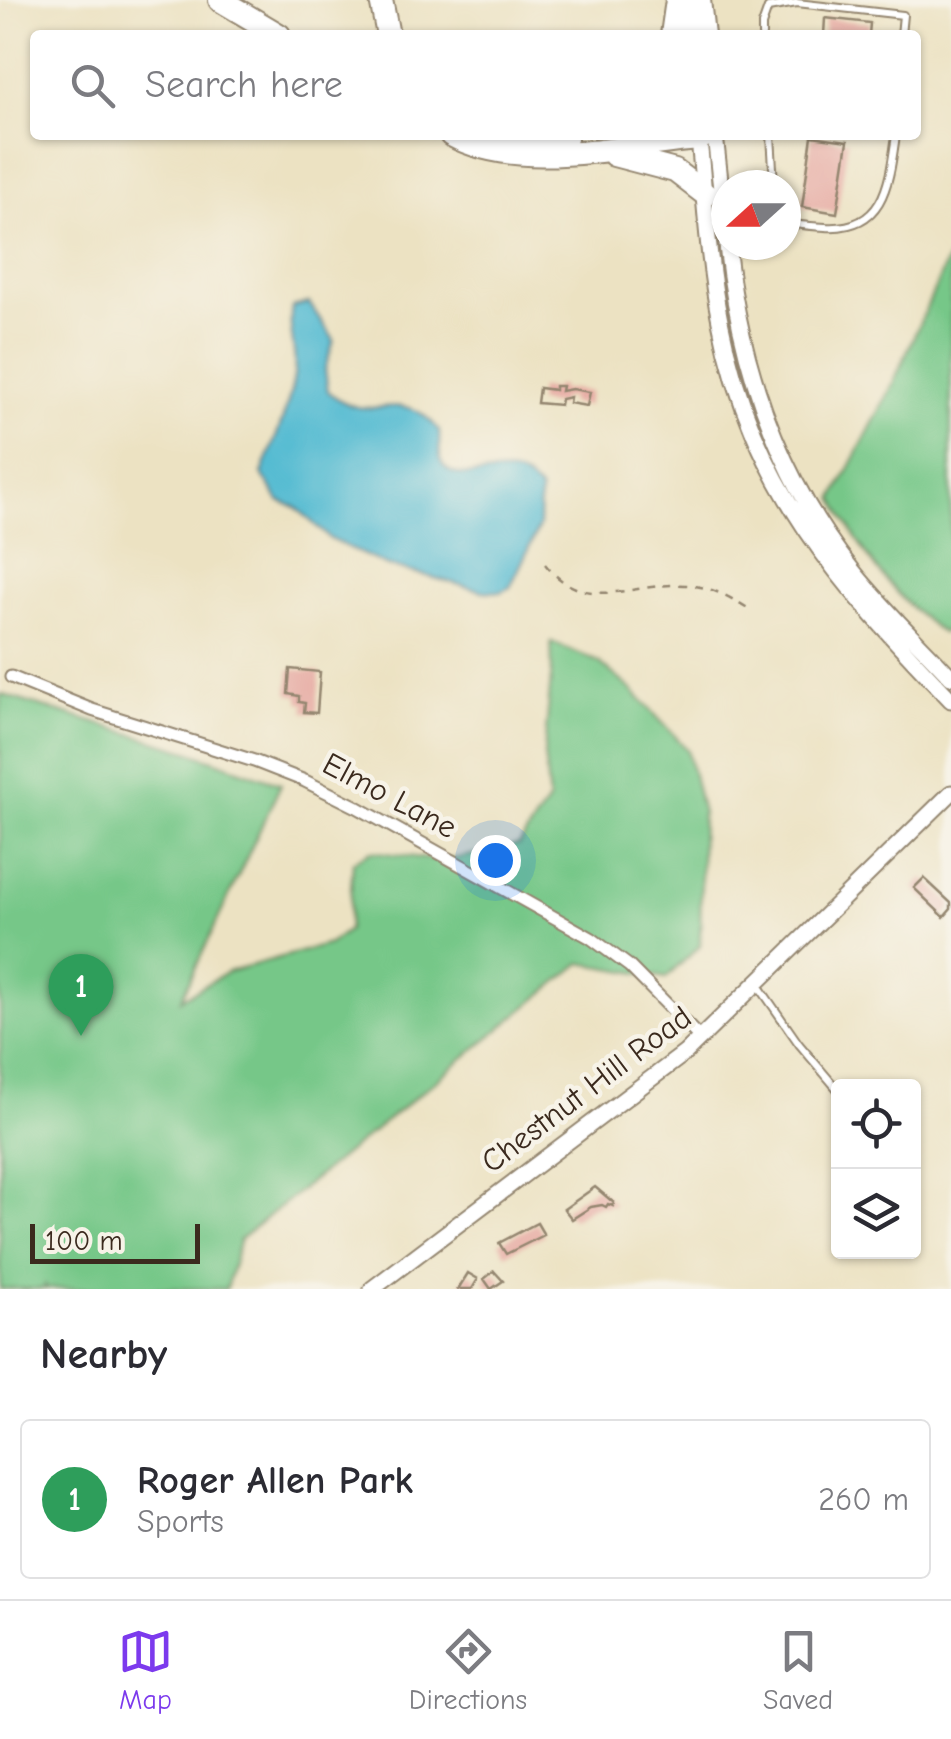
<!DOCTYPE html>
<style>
:root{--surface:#fff;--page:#f7f7f7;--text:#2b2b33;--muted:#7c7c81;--line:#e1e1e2;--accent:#7c3aed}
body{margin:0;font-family:"Comic Neue",sans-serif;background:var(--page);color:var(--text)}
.controls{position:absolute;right:30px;bottom:30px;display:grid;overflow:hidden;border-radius:10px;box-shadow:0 2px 8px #0004}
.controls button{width:90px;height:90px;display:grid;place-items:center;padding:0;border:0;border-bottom:2px solid var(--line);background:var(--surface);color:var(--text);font:50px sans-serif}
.compass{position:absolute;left:711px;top:170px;width:90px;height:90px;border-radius:50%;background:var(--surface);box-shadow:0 2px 8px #0004;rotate:249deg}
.scale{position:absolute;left:30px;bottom:25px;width:170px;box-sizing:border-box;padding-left:10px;border:5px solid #3b2a1e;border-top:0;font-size:28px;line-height:35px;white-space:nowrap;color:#3b2a1e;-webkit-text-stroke:8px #f7f3e8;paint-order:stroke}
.you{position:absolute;left:495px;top:860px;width:35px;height:35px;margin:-25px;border:8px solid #fff;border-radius:50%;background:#1a73e8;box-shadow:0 0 0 15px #1a73e833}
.badge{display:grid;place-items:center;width:65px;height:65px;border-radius:50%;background:var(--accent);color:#fff;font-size:32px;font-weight:700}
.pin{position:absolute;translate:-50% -82px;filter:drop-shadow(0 2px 5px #0008)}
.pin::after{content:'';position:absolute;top:52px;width:35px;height:30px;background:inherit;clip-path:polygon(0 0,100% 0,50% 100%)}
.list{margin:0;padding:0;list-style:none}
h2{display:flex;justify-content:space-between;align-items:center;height:130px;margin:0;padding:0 40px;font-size:42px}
h2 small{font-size:32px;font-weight:400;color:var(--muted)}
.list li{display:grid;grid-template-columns:65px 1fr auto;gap:30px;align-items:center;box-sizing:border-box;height:160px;margin:0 20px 20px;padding:0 20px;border:2px solid var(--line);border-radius:10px}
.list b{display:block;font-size:38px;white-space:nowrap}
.list p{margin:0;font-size:32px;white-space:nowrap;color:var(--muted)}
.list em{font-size:32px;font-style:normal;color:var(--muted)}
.icon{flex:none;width:55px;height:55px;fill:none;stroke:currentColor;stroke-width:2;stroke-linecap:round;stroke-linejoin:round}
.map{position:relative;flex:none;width:951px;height:1289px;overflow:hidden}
.search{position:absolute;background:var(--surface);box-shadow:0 2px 8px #0004;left:30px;right:30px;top:30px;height:110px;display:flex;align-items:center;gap:25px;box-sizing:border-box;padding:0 35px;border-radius:10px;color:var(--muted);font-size:38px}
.sheet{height:310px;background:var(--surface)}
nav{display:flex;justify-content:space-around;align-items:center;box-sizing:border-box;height:140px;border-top:2px solid var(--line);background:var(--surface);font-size:28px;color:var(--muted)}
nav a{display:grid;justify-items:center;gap:5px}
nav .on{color:var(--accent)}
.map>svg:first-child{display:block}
</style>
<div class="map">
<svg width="951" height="1289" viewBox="0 0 951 1289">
<rect width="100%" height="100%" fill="#f7f3e8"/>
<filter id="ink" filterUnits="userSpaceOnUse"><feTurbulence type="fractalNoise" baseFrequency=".01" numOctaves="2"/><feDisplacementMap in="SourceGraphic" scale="20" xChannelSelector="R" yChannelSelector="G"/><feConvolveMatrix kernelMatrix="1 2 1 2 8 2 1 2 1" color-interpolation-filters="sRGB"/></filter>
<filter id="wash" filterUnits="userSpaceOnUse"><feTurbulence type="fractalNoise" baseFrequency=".0048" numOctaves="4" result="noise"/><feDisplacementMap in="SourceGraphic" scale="40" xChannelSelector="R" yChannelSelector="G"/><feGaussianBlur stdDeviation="2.25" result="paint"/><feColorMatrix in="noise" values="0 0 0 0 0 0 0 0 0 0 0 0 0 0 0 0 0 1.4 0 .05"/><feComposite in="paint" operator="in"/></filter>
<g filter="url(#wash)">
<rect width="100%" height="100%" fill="#ece2c2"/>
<path fill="#76c788" stroke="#587853" stroke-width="2.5" d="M951,252V626L942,633C896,601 858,548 834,498L891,388Z
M551,642L599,662L632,690L687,749L702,813L700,946L666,978L581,963L240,1239L226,1289H46L45,1285L43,1289H0V694L188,751L281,784L181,999L228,972L329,944L348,930L353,862L371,851L444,861L519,845L549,800L544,754L552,667Z"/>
<path fill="#54bbd2" stroke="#487278" stroke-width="2.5" d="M309,303L334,340L325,369L328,391C374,432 396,379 439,430C440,439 438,455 442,463C453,485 494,469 513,473C524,475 532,483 540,490L539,527L510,587L500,592L483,591L385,565L330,539L296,507L279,501L262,474C273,443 289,409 294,376C298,350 287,331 292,307Z"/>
<g id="blocks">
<path fill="#e5a49c" d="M825,18L870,23L869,35H824Z
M812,136L848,141L837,213L802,207Z
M555,386H562L561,391L572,389L590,392L587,406L569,403L570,397L561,399L560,405L537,403L539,388L555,390Z
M290,669L320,672L317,713L304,712L305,703L299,702V696L288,694Z
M924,878L951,903V909L944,917L914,888Z
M595,1187L614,1203L613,1206L608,1204L606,1207L602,1205L591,1207L572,1219L564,1209Z
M537,1223L544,1235L506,1254L499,1243Z
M494,1271L503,1281L491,1289L484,1279Z
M468,1273L478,1279L472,1289H458Z"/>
</g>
</g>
<g filter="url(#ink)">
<use href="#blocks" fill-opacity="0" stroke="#948670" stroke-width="2.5"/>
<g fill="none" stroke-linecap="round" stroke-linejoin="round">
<defs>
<path id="service" d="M762,35V25L768,8L797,3L903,15L901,35
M771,135L774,185
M786,222C799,226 812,226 825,227C885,231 889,183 896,135
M758,985L799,1044L838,1090"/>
<path id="minor" d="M11,677L92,710L254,761L305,781L357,807L591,938L629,966L701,1039"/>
<path id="tertiary" d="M715,135L726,234
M699,139C705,200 708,262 720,321C752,486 839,583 951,700
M727,245C740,363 777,475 852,570C882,608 918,642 951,677
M372,1289L685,1053L951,793"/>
<path id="trunk" d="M684,0L687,35
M700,0L704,35"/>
<path id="motorway" d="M220,0L279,35
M381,0L388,35
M672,35L677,0
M451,135C522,173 622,145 699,139L707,135
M503,135L513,138H566
M614,155L675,171L705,194"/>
</defs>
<use href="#service" stroke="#948670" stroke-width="10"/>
<use href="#minor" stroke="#948670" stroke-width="15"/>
<use href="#tertiary" stroke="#948670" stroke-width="19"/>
<use href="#trunk" stroke="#948670" stroke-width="24"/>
<use href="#motorway" stroke="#948670" stroke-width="26"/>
<path stroke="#948670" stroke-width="2.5" stroke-dasharray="8 8" stroke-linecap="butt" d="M545,564C585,615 633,582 685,585C710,586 730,597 751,610"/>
<use href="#service" stroke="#fff" stroke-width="6"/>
<use href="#minor" stroke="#fff" stroke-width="11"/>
<use href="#tertiary" stroke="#fff" stroke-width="15"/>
<use href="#trunk" stroke="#fff" stroke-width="20"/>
<use href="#motorway" stroke="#fff" stroke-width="22"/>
</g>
</g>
<g text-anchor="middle" stroke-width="9" stroke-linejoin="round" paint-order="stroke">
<g font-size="32" fill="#3b2a1e" stroke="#f7f3e8">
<text transform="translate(390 795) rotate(28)" y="11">Elmo Lane</text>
<text transform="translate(586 1089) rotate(-37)" y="11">Chestnut Hill Road</text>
</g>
</g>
</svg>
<div class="controls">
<button><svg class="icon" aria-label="locate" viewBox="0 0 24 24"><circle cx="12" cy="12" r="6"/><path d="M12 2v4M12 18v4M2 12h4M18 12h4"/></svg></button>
<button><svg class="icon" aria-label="layers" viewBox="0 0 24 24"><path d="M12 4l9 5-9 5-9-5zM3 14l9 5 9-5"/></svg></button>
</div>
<svg class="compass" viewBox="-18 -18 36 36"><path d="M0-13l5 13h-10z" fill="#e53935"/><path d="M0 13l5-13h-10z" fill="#7c7c81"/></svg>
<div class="scale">100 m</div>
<div class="you"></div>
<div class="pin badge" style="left:81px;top:1036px;background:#2e9e5b">1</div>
<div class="search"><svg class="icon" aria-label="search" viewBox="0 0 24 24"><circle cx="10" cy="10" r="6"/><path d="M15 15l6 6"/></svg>Search here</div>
</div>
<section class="sheet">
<h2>Nearby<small></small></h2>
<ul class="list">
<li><span class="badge" style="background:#2e9e5b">1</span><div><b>Roger Allen Park</b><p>Sports</p></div><em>260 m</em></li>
</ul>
</section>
<nav>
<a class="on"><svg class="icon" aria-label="map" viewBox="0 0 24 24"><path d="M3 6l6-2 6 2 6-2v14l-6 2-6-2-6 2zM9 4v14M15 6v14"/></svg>Map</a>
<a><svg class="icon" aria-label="directions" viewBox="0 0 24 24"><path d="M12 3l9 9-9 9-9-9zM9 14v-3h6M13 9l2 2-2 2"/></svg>Directions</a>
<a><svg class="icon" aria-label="saved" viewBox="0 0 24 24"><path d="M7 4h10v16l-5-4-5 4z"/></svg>Saved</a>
</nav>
